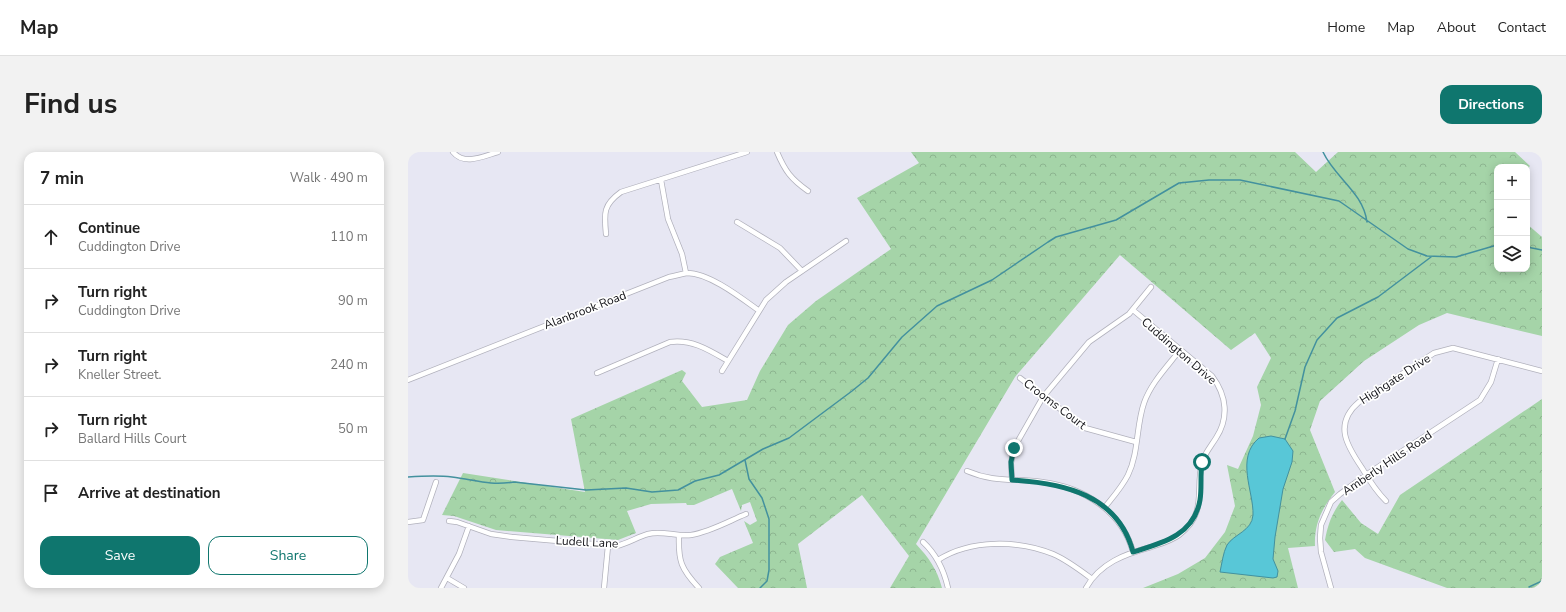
<!DOCTYPE html>
<meta charset="utf-8">
<style>
:root{--surface:#fff;--page:#f2f2f2;--text:#222;--muted:#767676;--line:#e0e0e0;--accent:#0f766e}
body{margin:0;font-family:"Nunito Sans",sans-serif;background:var(--page);color:var(--text)}
.controls{position:absolute;right:12px;top:12px;display:grid;overflow:hidden;border-radius:8px;box-shadow:0 2px 10px #0003}
.controls button{width:36px;height:36px;display:grid;place-items:center;padding:0;border:0;border-bottom:1px solid var(--line);background:var(--surface);color:var(--text);font:20px sans-serif}
.stop{position:absolute;width:12px;height:12px;margin:-9px;border:3px solid #0f766e;border-radius:50%;background:#fff}
.stop.end{background:#0f766e;border-color:#fff;box-shadow:0 1px 4px #0008}
.list{margin:0;padding:0;list-style:none}
h2{display:flex;justify-content:space-between;align-items:center;height:52px;margin:0;padding:0 16px;font-size:17px}
h2 small{font-size:13px;font-weight:400;color:var(--muted)}
.list li{display:grid;grid-template-columns:26px 1fr auto;gap:12px;align-items:center;box-sizing:border-box;height:64px;padding:0 16px;border-top:1px solid var(--line)}
.list b{display:block;font-size:15px;white-space:nowrap}
.list p{margin:0;font-size:13px;white-space:nowrap;color:var(--muted)}
.list em{font-size:13px;font-style:normal;color:var(--muted)}
.actions{display:flex;gap:8px;padding:12px 16px}
.actions a{flex:1;padding:9px 0;border:1px solid var(--accent);border-radius:12px;text-align:center;font-size:14px;color:var(--accent)}
.actions .main{background:var(--accent);color:#fff}
.icon{flex:none;width:22px;height:22px;fill:none;stroke:currentColor;stroke-width:2;stroke-linecap:round;stroke-linejoin:round}
.map{position:relative;flex:none;width:1134px;height:436px;overflow:hidden;border-radius:12px}
header{display:flex;align-items:center;gap:24px;box-sizing:border-box;height:56px;padding:0 20px;background:var(--surface);border-bottom:1px solid var(--line)}
header strong{font-size:19px}
nav{display:flex;gap:22px;margin-inline-start:auto;font-size:14px}
.intro{display:flex;align-items:center;justify-content:space-between;box-sizing:border-box;height:96px;padding:0 24px}
h1{margin:0;font-size:28px}
.button{padding:10px 18px;border-radius:12px;background:var(--accent);color:#fff;font-size:14px;font-weight:700}
main{display:flex;gap:24px;padding:0 24px}
aside{flex:1;background:var(--surface);border-radius:12px;box-shadow:0 2px 10px #0003}
.map>svg:first-child{display:block}
</style>
<header>
<strong>Map</strong>
<nav><a>Home</a><a>Map</a><a>About</a><a>Contact</a></nav>
</header>
<div class="intro"><h1>Find us</h1><a class="button">Directions</a></div>
<main>
<aside>
<h2>7 min<small>Walk · 490 m</small></h2>
<ul class="list">
<li><svg class="icon" aria-label="ahead" viewBox="0 0 24 24"><path d="M12 20V5M6 11l6-6 6 6"/></svg><div><b>Continue</b><p>Cuddington Drive</p></div><em>110 m</em></li>
<li><svg class="icon" aria-label="right" viewBox="0 0 24 24"><path d="M7 20v-9h11M14 6l5 5-5 5"/></svg><div><b>Turn right</b><p>Cuddington Drive</p></div><em>90 m</em></li>
<li><svg class="icon" aria-label="right" viewBox="0 0 24 24"><path d="M7 20v-9h11M14 6l5 5-5 5"/></svg><div><b>Turn right</b><p>Kneller Street.</p></div><em>240 m</em></li>
<li><svg class="icon" aria-label="right" viewBox="0 0 24 24"><path d="M7 20v-9h11M14 6l5 5-5 5"/></svg><div><b>Turn right</b><p>Ballard Hills Court</p></div><em>50 m</em></li>
<li><svg class="icon" aria-label="arrive" viewBox="0 0 24 24"><path d="M6 21V4h12l-3 4 3 4H6"/></svg><div><b>Arrive at destination</b></div></li>
</ul>
<div class="actions"><a class="main">Save</a><a>Share</a></div>
</aside>
<div class="map">
<svg width="1134" height="436" viewBox="0 0 1134 436">
<defs>
<pattern id="forest-crowns" width="20" height="18" patternUnits="userSpaceOnUse"><rect width="20" height="18" fill="#a5d4a8"/><path d="M2 6a3 3 0 1 1 6 0M12 15a3 3 0 1 1 6 0" fill="none" stroke="#8db590"/></pattern>
</defs>
<rect width="100%" height="100%" fill="#e7e7f3"/>
<path fill="url(#forest-crowns)" d="M503,0H887L908,20L930,0H1107L1122,14L1119,17V15H1089V117H1119V72L1134,85V184L1039,161L1011,173L956,209L912,249L902,278L927,340C914,356 906,372 907,394L880,396L890,436H735L770,422L797,406L817,380L827,354L819,313L830,317L845,284L853,253L849,235L863,206L847,181L823,198L712,103L607,225L508,392C521,406 529,417 534,436H482L501,404L454,343L390,392L399,436H330L307,412L312,405L345,391L336,369L342,373L349,369L342,350L334,353L333,359L324,337L286,353H279L278,351L243,352L219,359L228,381L210,388L88,378L46,364L34,363L55,321L177,340L163,267L274,218L278,221L274,229L294,255L339,248L352,219L380,173L408,149L483,97L449,46L511,11Z
M1134,247V436H1039L957,406L947,397L926,400L917,388C920,372 924,361 934,348L953,371L970,382L992,343Z"/>
<path fill="#58c7d7" stroke="#43919e" d="M863,284L877,287L885,299L884,310L875,337L867,385L865,407L870,419L869,425L865,426L812,420C814,411 815,401 819,393C826,382 844,379 845,363C846,340 827,306 851,286Z"/>
<g fill="none" stroke-linecap="round" stroke-linejoin="round">
<path stroke="#43919e" stroke-width="1.5" d="M915,0C927,26 955,40 959,70
M1119,95L1134,98
M877,287L887,259L897,215L909,188L929,166L970,145L1023,105
M337,308L341,327L354,346L361,367V418L359,429L352,436
M0,325C14,324 29,323 44,325C68,328 81,334 106,330L178,338L218,336L244,340L270,338L287,329L311,323L355,297L381,286L444,239L460,226L494,185L529,154L584,128L640,90L648,85L708,68L771,31L801,28H832L931,49L1000,97L1019,104L1048,105L1089,93
M1121,435L1134,429"/>
<defs>
<path id="minor" d="M45,0C56,14 76,4 90,0
M369,0C377,19 383,27 400,39
M253,28L260,67L274,102L278,121
M329,70L372,96L394,119
M198,82C196,61 195,53 213,40L339,0
M314,219L358,148L378,130L438,89
M189,221L262,190C284,187 301,198 320,209
M612,226L677,276L728,290
M0,228L261,125C267,124 273,122 279,121C301,121 332,145 350,158
M559,319C587,331 606,326 634,330C675,335 714,359 725,400
M604,328L603,311L606,296L635,245L681,190L721,162L743,135
M978,349C968,339 961,328 954,316C939,294 925,272 951,250L1026,201L1045,196L1134,219
M697,355C705,345 714,335 720,323C731,300 728,274 736,251C743,231 759,215 772,198
M41,369L49,370L83,382L104,385L208,394C219,392 229,385 240,382C254,378 269,385 283,383C302,380 321,369 338,362
M0,370L15,368L28,330
M271,383C270,409 273,417 291,436
M515,390C529,403 536,418 540,436
M530,408C563,387 610,388 645,402C659,408 672,418 684,427
M39,426L56,436
M33,436L51,402L61,374
M196,436L200,394
M678,436C692,411 717,402 743,395C752,392 763,389 771,383C800,361 787,338 794,310C797,301 803,294 808,286C821,266 819,244 804,224L725,158
M923,436L913,400L912,386L913,373L923,350L932,342L958,323L1072,248L1083,230L1090,207"/>
</defs>
<use href="#minor" stroke="#b1b1bc" stroke-width="6"/>
<use href="#minor" stroke="#fff" stroke-width="4.5"/>
</g>
<g fill="none" stroke-linecap="round" stroke-linejoin="round">
<path stroke="#0f766e" stroke-width="5" d="M606,296L603,310L604,328C656,331 710,343 725,400C755,391 786,383 792,348C794,336 792,323 794,310"/>
</g>
<g text-anchor="middle" stroke-width="3.5" stroke-linejoin="round" paint-order="stroke">
<g font-size="12" fill="#131318" stroke="#fff">
<text transform="translate(177 158) rotate(-21)" y="4">Alanbrook Road</text>
<text transform="translate(771 199) rotate(41)" y="4">Cuddington Drive</text>
<text transform="translate(987 227) rotate(-33)" y="4">Highgate Drive</text>
<text transform="translate(647 252) rotate(37)" y="4">Crooms Court</text>
<text transform="translate(979 311) rotate(-34)" y="4">Amberly Hills Road</text>
<text transform="translate(179 390) rotate(3)" y="4">Ludell Lane</text>
</g>
</g>
</svg>
<div class="controls">
<button>+</button>
<button>−</button>
<button><svg class="icon" aria-label="layers" viewBox="0 0 24 24"><path d="M12 4l9 5-9 5-9-5zM3 14l9 5 9-5"/></svg></button>
</div>
<div class="stop" style="left:794px;top:310px"></div>
<div class="stop end" style="left:606px;top:296px"></div>
</div>
</main>
